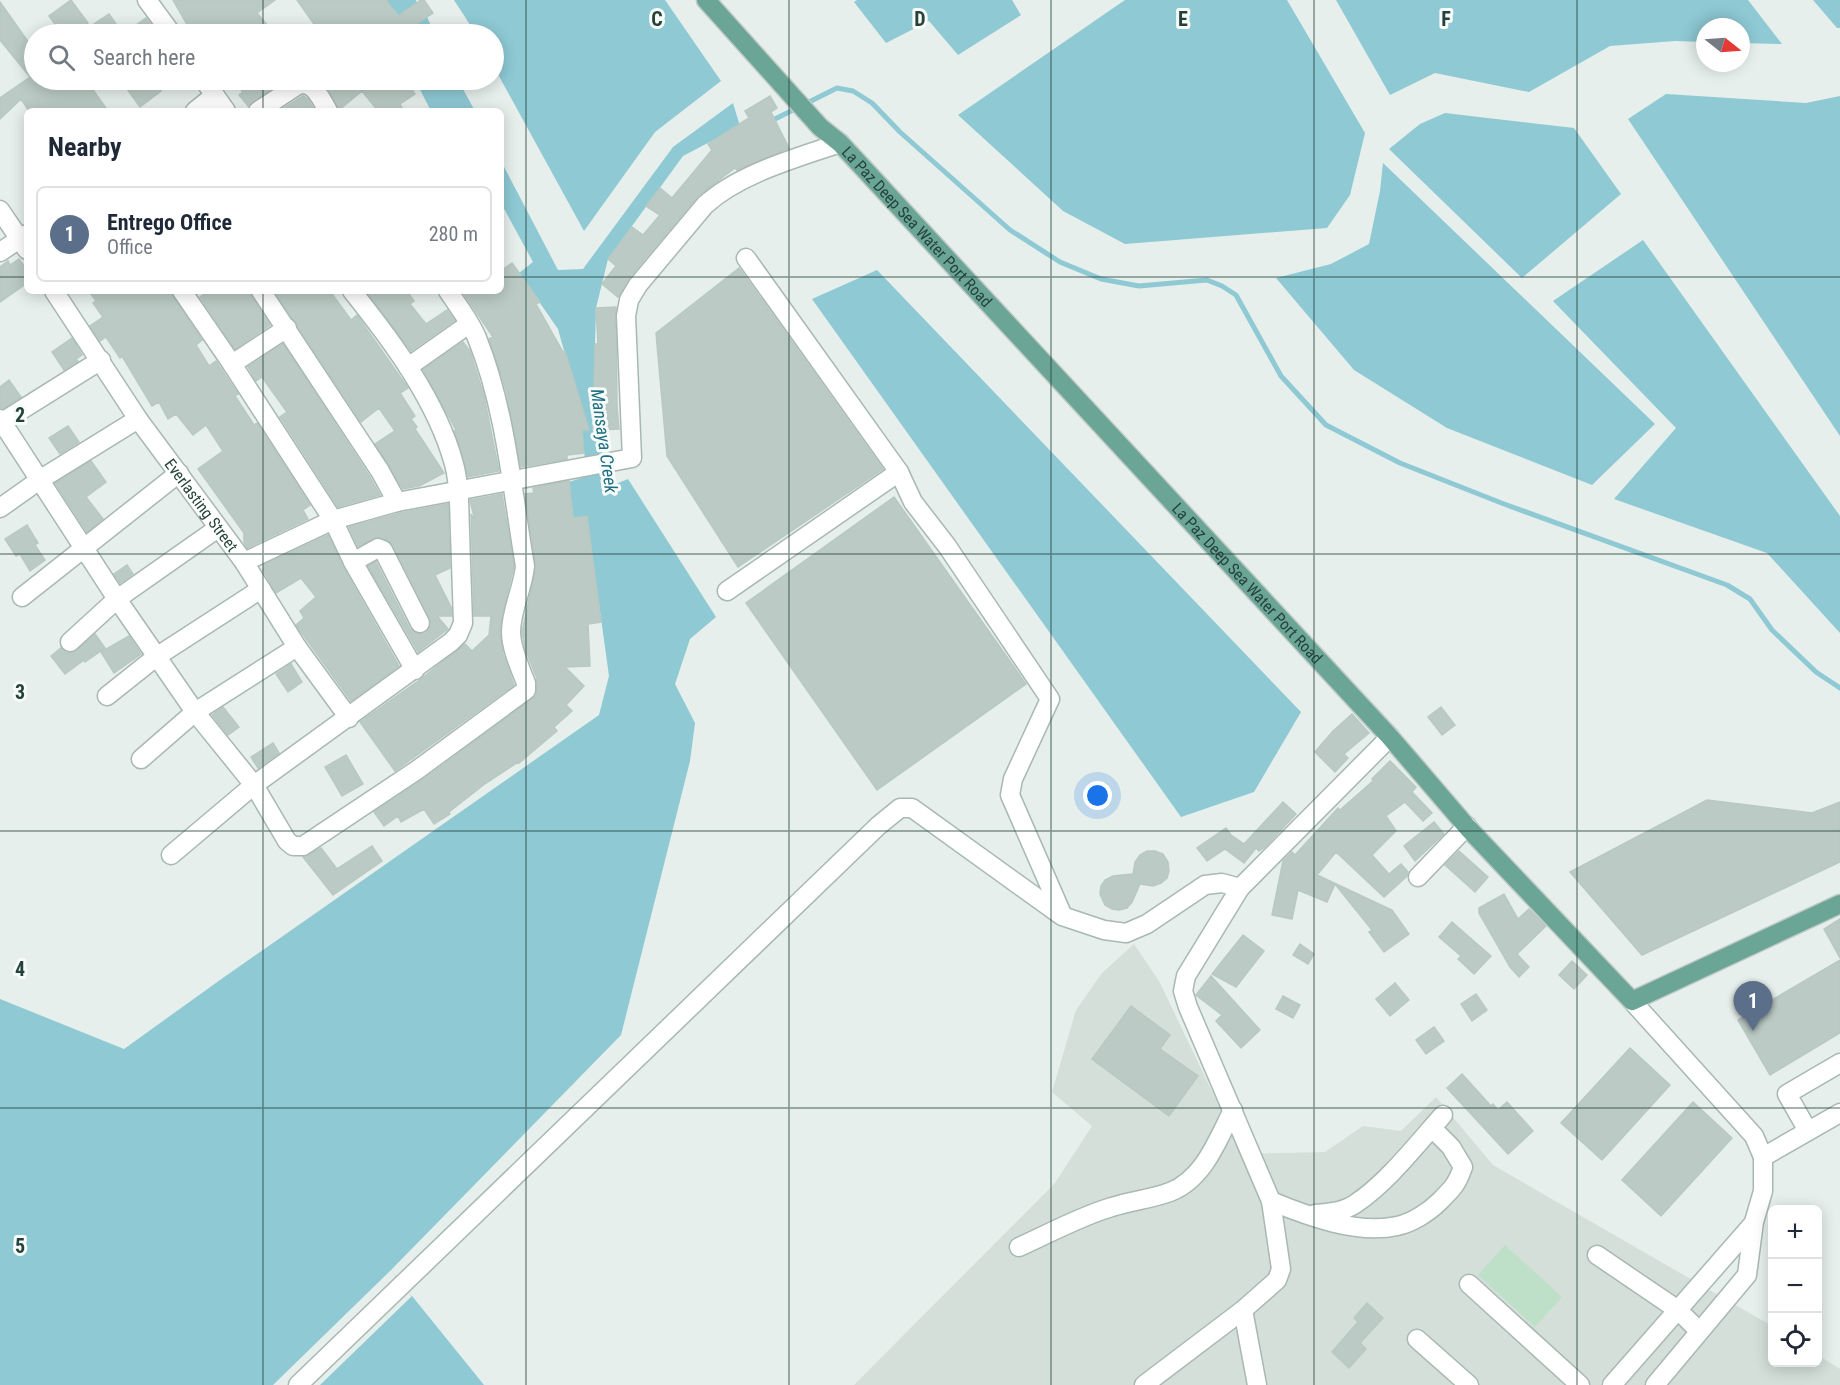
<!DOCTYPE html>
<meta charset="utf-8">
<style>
:root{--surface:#fff;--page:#f2f2f3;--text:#1f2937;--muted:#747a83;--line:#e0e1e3;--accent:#1a73e8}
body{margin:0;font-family:"Roboto Condensed",sans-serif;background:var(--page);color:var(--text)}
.controls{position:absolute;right:18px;bottom:18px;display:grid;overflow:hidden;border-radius:9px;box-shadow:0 3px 15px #0003}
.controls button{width:54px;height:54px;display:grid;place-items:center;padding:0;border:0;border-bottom:2px solid var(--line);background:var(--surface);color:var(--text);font:30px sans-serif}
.compass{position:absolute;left:1696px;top:18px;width:54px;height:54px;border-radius:50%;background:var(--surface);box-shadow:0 3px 15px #0003;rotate:107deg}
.you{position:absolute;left:1098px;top:796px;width:21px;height:21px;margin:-15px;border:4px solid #fff;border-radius:50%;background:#1a73e8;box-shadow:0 0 0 9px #1a73e833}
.badge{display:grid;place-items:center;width:39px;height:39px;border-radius:50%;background:var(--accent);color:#fff;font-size:20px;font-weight:700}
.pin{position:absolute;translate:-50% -50px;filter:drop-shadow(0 2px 3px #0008)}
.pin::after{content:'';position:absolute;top:32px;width:21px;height:18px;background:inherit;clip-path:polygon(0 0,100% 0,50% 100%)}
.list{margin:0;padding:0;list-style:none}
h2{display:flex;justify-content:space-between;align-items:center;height:78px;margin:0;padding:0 24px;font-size:26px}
h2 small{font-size:20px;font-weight:400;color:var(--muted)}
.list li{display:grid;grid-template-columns:39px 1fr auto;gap:18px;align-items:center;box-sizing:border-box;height:96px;margin:0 12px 12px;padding:0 12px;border:2px solid var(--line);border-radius:9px}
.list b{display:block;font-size:22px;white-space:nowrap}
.list p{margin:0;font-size:20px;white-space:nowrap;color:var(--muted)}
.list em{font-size:20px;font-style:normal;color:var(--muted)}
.icon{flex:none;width:33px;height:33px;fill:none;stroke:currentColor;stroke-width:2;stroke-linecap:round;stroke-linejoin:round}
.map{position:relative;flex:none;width:1840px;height:1385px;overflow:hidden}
.search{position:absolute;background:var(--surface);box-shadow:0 3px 15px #0003;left:24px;top:24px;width:480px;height:66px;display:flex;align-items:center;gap:15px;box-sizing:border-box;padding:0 21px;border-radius:33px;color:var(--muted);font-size:22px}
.panel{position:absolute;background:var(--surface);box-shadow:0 3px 15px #0003;left:24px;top:108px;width:480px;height:186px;border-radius:9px}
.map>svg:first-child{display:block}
</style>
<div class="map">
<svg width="1840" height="1385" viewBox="0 0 1840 1385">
<rect width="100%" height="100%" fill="#e6efeb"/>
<path fill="#d4dfda" d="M1134,944L1159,981L1242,1154L1325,1152L1363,1126L1401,1131L1436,1097L1493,1165L1772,1326V1362H1818V1355L1840,1369V1385H854L1055,1183L1092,1126L1052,1092L1076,1010L1102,973Z"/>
<path fill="#bfe0c8" d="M1505,1245L1562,1297L1535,1327L1478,1275Z"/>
<path fill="#8ec9d4" d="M386,0H416L417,3L411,7L421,21L427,17L435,34H400V17Z
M454,0H665L721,81L655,132L584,231L494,67V34H476Z
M857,0H1012L1021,15L958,55L929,21L886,43L854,2Z
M1125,0H1287L1365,133L1350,195L1327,228L1125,244L1063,211L958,115Z
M1336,0H1748L1782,44L1741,43V27H1705V42L1675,41L1610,46L1529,92L1435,73L1390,95Z
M1813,0H1840V28H1837Z
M415,80H458L475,111H431Z
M1666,94L1806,103L1840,96V436L1628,119Z
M733,103L740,126L683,156L608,259L596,308L595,344L599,430L606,488L628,479L716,617L690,639L675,684L695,723L690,761L621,1035L391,1270L484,1385H0V999L124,1049L220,980L599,715L609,676L587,517L573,518L569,482L587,476L578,401L558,329L519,273L533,262L501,203V161L558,270L583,269L673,147Z
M1445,113L1574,128L1621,194L1522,278L1389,149L1420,124Z
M1383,163L1655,424L1592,485L1447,428L1354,370L1276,278L1331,264L1369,244L1380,191Z
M1643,240L1840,516V633L1767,553L1614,499L1676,428L1553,301Z
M877,270L1301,712L1254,792L1181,817L812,299Z"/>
<path fill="#e6efeb" d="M391,1270L412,1296L320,1385H273Z"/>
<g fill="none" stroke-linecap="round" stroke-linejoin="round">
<path stroke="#8ec9d4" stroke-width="5" d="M769,122L837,88L853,91L872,103L900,132L1010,230L1060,262L1101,279L1139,286L1207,280L1222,286L1236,295L1281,376L1326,425L1400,463L1504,504L1727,585L1750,599L1772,630L1816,672L1840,688"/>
</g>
<path fill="#bbcac4" stroke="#b8c9c2" stroke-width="1.5" d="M71,0L88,23L72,34H62L49,16Z
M173,0H275L257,13L275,34H199L194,27L190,30Z
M297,0H386L398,16L421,0H424L433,13L410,28L413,34H321Z
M0,2L34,50V80H86L108,111H29L21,99L0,119V98L30,77L0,40Z
M109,14L123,34L146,18L158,34H101L94,24Z
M139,80H153L161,91L140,107L127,89Z
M233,80H286L248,106L239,95L243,92Z
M320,80H406L415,94L400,104L404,111H378L362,91L339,110L329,90Z
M303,96L308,99L315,111H279Z
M770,96L777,108L771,112L789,148L737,170L735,168L698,196L629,278L618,297L602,284L616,266L608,259L632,227L643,235L660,215L646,206L660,188L672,198L712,150L708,144L749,118L745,111Z
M19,259L27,270V283L0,302V267L8,261L10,265Z
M512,263L540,302L536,304L563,352L565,351L589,430H582L584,453L567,455V459L521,467L506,390L489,339L493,337L462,291H501V271Z
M739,268L883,469L738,567L667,456L656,333Z
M89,291H171L173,297L202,340L196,345L209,366L216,361L238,394L235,396L254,425L257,423L310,505L303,510L308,519L247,548L244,542V533L198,469L223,451L206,425L193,435L176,414L168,419L159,402L152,406L122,356L120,358L106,337L100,341L90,326L103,317L93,303L96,301Z
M209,291H250L252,297L270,325L235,349L200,297Z
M274,291H330L351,320L357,315L408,388L400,393L415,416L411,419L417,427L415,429L444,473L419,486L403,489L375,444L395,431L379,408L361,422Z
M366,291H407L414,301L410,304L426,324L447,310L455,320L411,351Z
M616,307L617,407L619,429L593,430L595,344H598L596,308Z
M72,338L82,355L76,359L78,361L64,370L52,352Z
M463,342L470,351L484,396L499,471L468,477L454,431L456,430L423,370Z
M283,344L370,477L380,495L338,507L280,417L287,412L262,377L256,381L248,367Z
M9,380L21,397L3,408H0V387Z
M68,426L79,442L60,454L49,438Z
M91,461L106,482L86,497L103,519L87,532L55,483Z
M569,481L573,518L587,516L601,622L588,624L590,666L565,667L584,686L566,705L572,711L554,727L557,731L519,763L518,762L486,783L449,812L450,814L434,824L424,809L401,822L398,816L384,826L374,812L424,779L536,696L537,679L525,648L522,632L536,567L525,494L534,493L533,488Z
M502,494L514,566L502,614L500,633L503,654L514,685L395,771L360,722L421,679L465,644L472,651L489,635L491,616H474L471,514L475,521L470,500Z
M894,497L1026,684L877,790L746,603Z
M448,504L450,568L435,575L451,607L452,616H437L448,629L418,652L368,566L376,562L410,629L419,634L426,633L431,624L430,618L393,545L387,540L378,537L358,546L349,527L400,513Z
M27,525L38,543L35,545L45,560L30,571L20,554L16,556L5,539Z
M328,535L343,567L399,666L351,701L296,625L304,618L300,611L316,597L301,578L276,593L263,570L264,565Z
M127,565L133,574L120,583L114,574Z
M95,634L105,648L85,662L84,660L65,674L51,656L61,648L66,652L73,653Z
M129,636L141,654L114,673L101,652Z
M291,664L302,682L288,692L276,674Z
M223,707L239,727L228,735L212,715Z
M1441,707L1455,725L1442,735L1428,717Z
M1352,714L1369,733L1344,754L1348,758L1335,772L1315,752L1333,731Z
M273,743L279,753L258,768L251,757Z
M346,755L363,784L342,796L325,767Z
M1390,761L1416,787L1412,792L1432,813L1423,821L1405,802L1386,816L1396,831L1372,855L1389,874L1401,864L1408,872L1407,876L1384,897L1336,852L1317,875L1392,910L1409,934L1384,952L1369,932L1372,930L1335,884L1327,902L1298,890L1292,919L1272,915L1283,861L1292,852L1295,855L1338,808L1340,810L1373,781L1372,779Z
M1707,800L1812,813L1840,802V862L1642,955L1570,872Z
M1283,802L1296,814L1265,847L1259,851L1256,848L1244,863L1225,849L1207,861L1197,848L1226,828L1231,835L1244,844Z
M1434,822L1444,834L1415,861L1404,846Z
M372,846L382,861L333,895L303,857L321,848L337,869Z
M1147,851H1155L1163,854L1168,862L1169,871L1167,878L1161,883L1153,886L1140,884L1132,902L1127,908L1119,910L1112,909L1105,905L1100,894L1101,886L1105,880L1113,876L1133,874L1135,862L1140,855Z
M1459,851L1488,877L1475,892L1445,865Z
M1504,894L1518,919L1529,909L1546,926L1517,954L1529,967L1519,977L1510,967L1479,913V908Z
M1840,919V958L1824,929Z
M1452,922L1491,956L1474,974L1458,959L1461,956L1439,937Z
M1243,935L1264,951L1236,987L1212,974Z
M1300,944L1314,954L1308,964L1293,955Z
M1840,960V1033L1770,1075L1738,1020Z
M1572,961L1587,975L1574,989L1559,975Z
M1211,976L1260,1030L1241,1048L1216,1021L1222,1015L1196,995Z
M1395,983L1409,1000L1390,1016L1376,999Z
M1476,994L1487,1010L1472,1021L1461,1004Z
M1283,996L1300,1005L1293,1018L1276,1009Z
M1131,1006L1170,1035L1160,1049L1198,1076L1169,1116L1092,1059Z
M1434,1027L1444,1041L1426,1054L1416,1040Z
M1630,1048L1670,1085L1602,1160L1561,1123Z
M1462,1074L1491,1106L1493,1104L1498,1110L1507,1102L1533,1131L1508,1154L1447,1088Z
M1693,1102L1732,1138L1661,1216L1622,1180Z
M1367,1303L1383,1318L1360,1343L1366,1349L1349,1368L1332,1352L1358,1322L1354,1318Z"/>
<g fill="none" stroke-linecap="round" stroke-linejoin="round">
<defs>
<g id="minor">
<path d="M147,0L172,34"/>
<path d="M204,80L226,111"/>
<path d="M195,111L215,95"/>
<path d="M258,111L298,85C314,80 321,99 328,111"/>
<path d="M0,210L27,250"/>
<path d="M0,252L27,234"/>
<path d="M746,258L899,472L913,502L947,546L1050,699L1013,779L1010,795L1062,914"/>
<path id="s1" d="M54,291L138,419L244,562L297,647L349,718"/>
<path d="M182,291L232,364L333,520L353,562L415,670"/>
<path d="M261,291L380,471L397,502"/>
<path d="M232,364L287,328"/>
<path d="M408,367L469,324"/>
<path d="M0,419L117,599L195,712L254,785L287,841L293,846H303L417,770L526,690V683C520,668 511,648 511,632C511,610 523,588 525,566C512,490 506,410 477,338C470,321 458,306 448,291"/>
<path d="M2,422L101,360"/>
<path d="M0,508L41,479L138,419"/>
<path d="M244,562L333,520L397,502L632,458L626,316L629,300L638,285L705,205C740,173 797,158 840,143"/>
<path d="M353,562L378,548L383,550L420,623"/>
<path d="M727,591L899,472"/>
<path d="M22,597L179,473"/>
<path d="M70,642L117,599L218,528"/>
<path d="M107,696L156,657L261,589"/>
<path d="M141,759L195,712L297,647"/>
<path d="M171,855L254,785L451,642L458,635L463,623C462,593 461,562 460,532C459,509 460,486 454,464C437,401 392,341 352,291"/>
<path d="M1418,877L1467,826"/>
<path d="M1632,1001L1754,1136L1763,1157V1191L1754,1222L1747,1275L1655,1385"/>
<path d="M1808,1131L1787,1094L1840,1063"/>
<path d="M1763,1157L1840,1113"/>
<path d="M1271,1201C1307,1216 1358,1235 1397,1226C1412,1223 1429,1212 1440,1201C1453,1188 1457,1184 1463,1167L1451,1147L1432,1128"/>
<path d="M1315,1214C1329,1213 1343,1212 1355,1204C1387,1183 1418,1143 1443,1115"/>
<path d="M1019,1247C1048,1234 1083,1215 1112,1207C1131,1201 1151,1199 1170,1192C1204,1179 1218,1139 1233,1110"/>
<path d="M1597,1255L1678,1310L1699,1331"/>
<path d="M1469,1284L1580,1385"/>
<path d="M1243,1310L1257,1385"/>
<path d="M1417,1339L1469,1385"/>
<path d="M298,1385L878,826L900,808H912L1062,916L1104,930L1126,933L1147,924L1205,885L1222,883L1240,888"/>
<path d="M1144,1385L1243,1310L1277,1280L1281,1269L1271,1201L1188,1007L1183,991L1186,976L1240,888L1390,737"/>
<path d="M1612,1385L1753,1224"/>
</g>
<g id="major">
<path id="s2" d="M706,0L820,127L840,143L1390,737L1468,828L1632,1001L1840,904"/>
</g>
</defs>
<use href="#minor" stroke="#a8b8b2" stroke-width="21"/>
<use href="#major" stroke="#c2cac8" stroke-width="21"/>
<use href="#minor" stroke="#fff" stroke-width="18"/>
<use href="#major" stroke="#6aa596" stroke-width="18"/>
</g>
<path fill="none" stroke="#24423a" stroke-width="1.5" stroke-opacity="0.55" d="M263,0V34M526,0V1385M789,0V1385M1051,0V1385M1314,0V1385M1577,0V1385M263,80V111M0,277H27M501,277H1840M263,291V1385M0,554H1840M0,831H1840M0,1108H1840"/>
<g text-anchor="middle" stroke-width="6" stroke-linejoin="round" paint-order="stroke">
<g font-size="16" fill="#24423a" stroke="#f7fbf9">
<text dy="6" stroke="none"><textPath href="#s2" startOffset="310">La Paz Deep Sea Water Port Road</textPath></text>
<text dy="6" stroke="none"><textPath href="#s1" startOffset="260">Everlasting Street</textPath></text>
<text dy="6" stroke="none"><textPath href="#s2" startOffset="796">La Paz Deep Sea Water Port Road</textPath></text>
</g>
<g font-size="18" font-style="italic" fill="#1c6f80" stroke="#f7fbf9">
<text transform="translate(604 441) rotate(82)" y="6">Mansaya Creek</text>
</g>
</g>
<g font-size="20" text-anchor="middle" font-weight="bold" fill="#24423a" stroke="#f7fbf9" stroke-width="6" stroke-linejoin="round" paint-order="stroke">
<text x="657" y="26">C</text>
<text x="920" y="26">D</text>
<text x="1183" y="26">E</text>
<text x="1446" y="26">F</text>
<text x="20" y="422">2</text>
<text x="20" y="699">3</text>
<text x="20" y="976">4</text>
<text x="20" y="1253">5</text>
</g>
</svg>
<div class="controls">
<button>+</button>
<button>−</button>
<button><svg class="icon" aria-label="locate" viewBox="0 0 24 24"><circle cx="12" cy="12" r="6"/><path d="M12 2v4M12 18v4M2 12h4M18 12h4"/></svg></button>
</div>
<svg class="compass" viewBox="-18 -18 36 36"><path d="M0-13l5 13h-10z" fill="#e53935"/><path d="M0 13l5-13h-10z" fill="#747a83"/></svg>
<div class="you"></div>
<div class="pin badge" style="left:1753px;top:1031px;background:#5c6f8a">1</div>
<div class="search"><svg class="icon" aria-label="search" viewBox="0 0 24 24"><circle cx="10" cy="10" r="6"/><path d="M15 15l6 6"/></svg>Search here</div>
<section class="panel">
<h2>Nearby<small></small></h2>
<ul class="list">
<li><span class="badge" style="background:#5c6f8a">1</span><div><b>Entrego Office</b><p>Office</p></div><em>280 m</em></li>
</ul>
</section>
</div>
